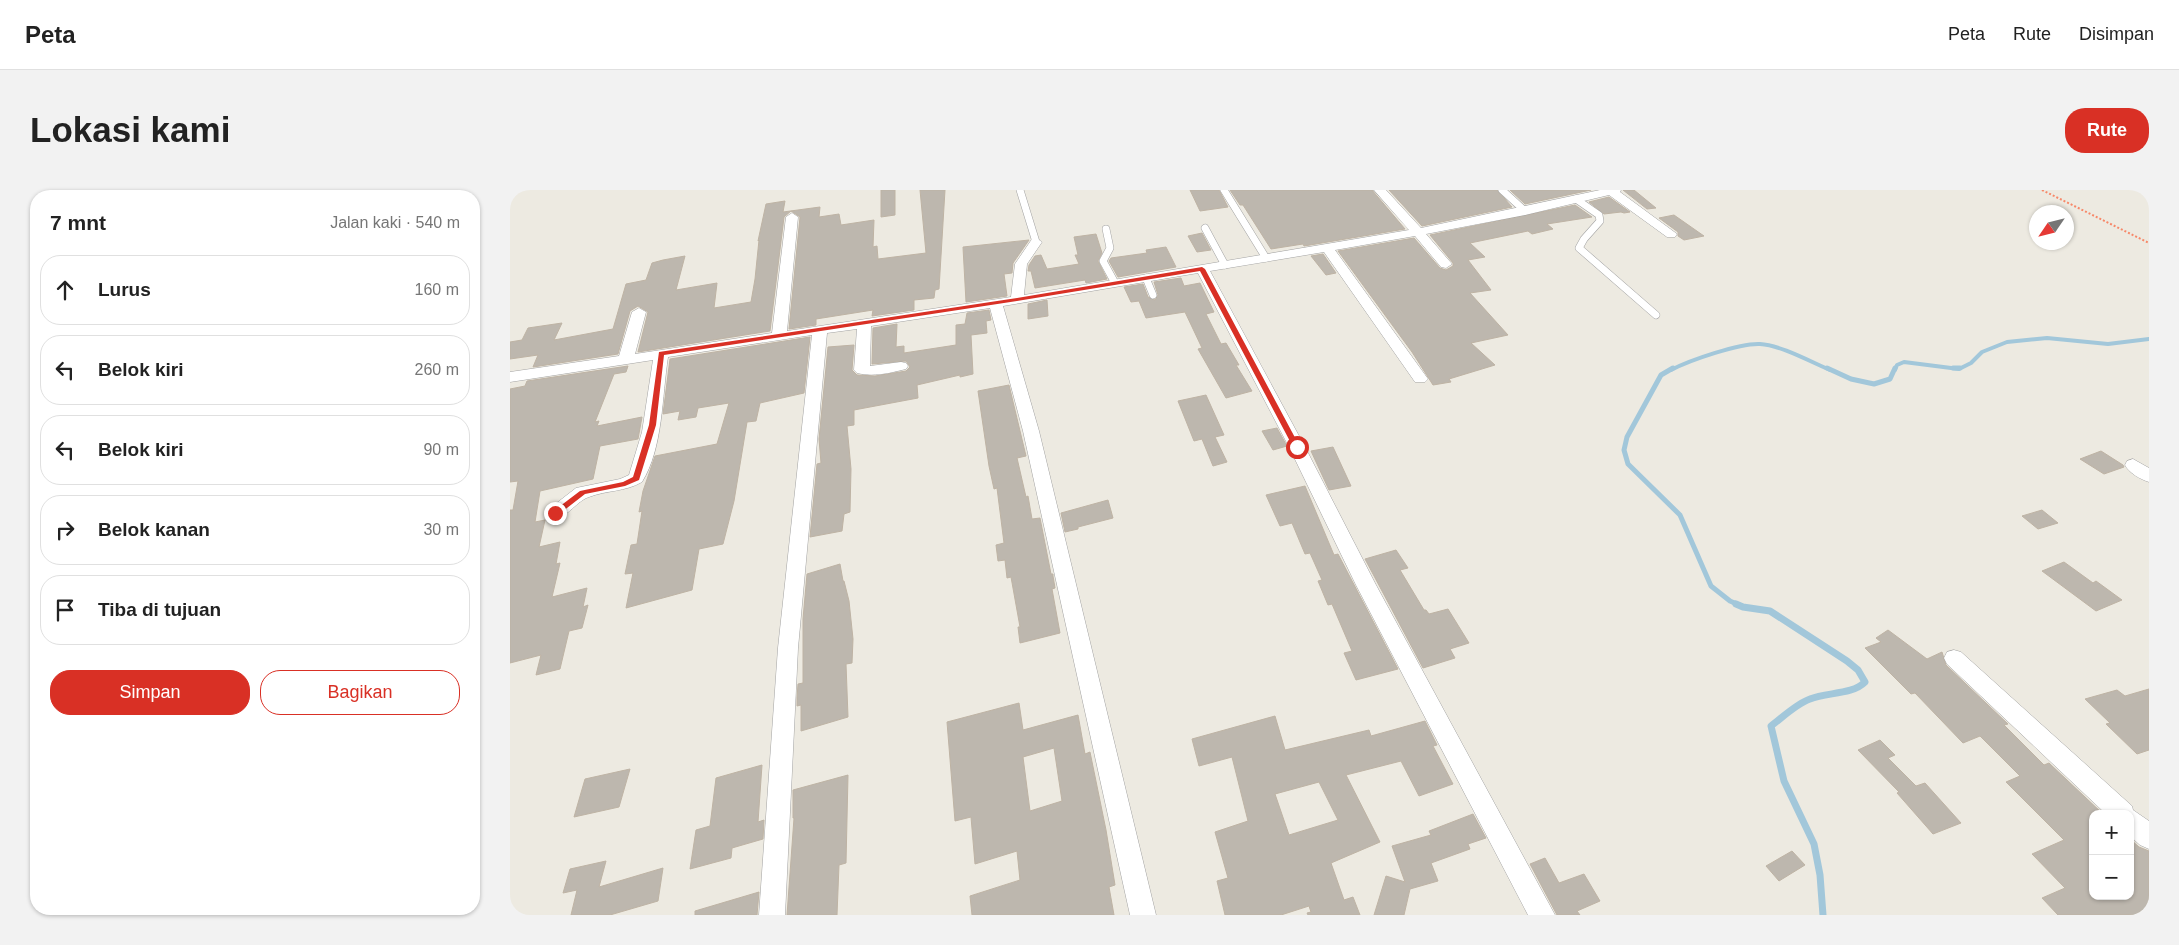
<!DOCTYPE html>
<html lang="id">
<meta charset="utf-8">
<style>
:root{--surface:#fff;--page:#f2f2f2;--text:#222;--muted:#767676;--line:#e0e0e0;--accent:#d93025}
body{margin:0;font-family:Helvetica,sans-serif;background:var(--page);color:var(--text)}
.controls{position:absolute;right:15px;bottom:15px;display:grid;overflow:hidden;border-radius:10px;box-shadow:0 1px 4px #0004}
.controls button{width:45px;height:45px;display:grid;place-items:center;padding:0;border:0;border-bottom:1px solid var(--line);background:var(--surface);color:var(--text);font:25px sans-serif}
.compass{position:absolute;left:1519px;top:15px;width:45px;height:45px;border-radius:50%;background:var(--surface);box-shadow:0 1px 4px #0004;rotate:235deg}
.stop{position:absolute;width:15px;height:15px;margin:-11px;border:4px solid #d93025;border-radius:50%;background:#fff}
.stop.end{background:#d93025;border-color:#fff;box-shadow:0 1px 5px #0008}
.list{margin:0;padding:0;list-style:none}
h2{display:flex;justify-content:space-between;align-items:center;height:65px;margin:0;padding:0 20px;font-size:21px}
h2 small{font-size:16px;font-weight:400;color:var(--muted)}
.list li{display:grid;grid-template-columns:32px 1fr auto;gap:15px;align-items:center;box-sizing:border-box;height:70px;margin:0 10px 10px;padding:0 10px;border:1px solid var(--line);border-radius:20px}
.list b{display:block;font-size:19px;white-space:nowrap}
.list em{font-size:16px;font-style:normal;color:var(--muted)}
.actions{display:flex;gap:10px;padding:15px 20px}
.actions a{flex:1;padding:11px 0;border:1px solid var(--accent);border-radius:20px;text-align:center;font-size:18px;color:var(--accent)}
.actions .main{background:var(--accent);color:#fff}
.icon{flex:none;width:28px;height:28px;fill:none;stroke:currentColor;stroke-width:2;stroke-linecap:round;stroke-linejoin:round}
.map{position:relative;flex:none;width:1639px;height:725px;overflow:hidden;border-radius:20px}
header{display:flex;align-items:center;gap:30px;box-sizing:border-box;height:70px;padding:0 25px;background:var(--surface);border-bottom:1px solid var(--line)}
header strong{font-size:24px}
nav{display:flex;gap:28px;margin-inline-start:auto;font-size:18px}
.intro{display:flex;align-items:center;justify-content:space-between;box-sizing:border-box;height:120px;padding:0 30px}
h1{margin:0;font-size:35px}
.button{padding:12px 22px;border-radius:20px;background:var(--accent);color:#fff;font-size:18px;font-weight:700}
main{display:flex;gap:30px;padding:0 30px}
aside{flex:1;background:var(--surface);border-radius:20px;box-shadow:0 1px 4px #0004}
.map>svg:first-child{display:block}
</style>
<header>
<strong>Peta</strong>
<nav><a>Peta</a><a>Rute</a><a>Disimpan</a></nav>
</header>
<div class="intro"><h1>Lokasi kami</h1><a class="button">Rute</a></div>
<main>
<aside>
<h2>7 mnt<small>Jalan kaki · 540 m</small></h2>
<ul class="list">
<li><svg class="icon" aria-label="ahead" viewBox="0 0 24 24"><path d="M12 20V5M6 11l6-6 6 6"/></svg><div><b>Lurus</b></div><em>160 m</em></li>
<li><svg class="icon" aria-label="left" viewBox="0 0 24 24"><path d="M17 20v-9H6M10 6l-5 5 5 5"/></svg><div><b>Belok kiri</b></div><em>260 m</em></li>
<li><svg class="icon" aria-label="left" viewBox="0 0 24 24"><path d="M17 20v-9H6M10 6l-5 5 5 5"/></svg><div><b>Belok kiri</b></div><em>90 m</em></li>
<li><svg class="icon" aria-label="right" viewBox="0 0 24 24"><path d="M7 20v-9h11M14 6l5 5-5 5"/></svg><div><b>Belok kanan</b></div><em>30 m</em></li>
<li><svg class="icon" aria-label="arrive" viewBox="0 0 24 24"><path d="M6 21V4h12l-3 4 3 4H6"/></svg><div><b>Tiba di tujuan</b></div></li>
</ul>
<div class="actions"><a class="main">Simpan</a><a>Bagikan</a></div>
</aside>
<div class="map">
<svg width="1639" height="725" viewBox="0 0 1639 725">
<rect width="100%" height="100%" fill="#edeae1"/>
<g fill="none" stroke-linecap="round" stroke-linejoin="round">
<path stroke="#a2c7da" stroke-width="4" d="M1161,180C1180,170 1230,153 1250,154C1270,155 1301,172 1320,180
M1385,180L1387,175L1394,172L1449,179L1461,173L1472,162L1497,152L1537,148L1598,154L1639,149"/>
<path stroke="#a2c7da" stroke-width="5" d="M1163,178L1151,185L1117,247L1114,260L1118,274L1170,325L1201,396L1220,411L1229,415
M1317,178L1341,189L1364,194L1380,189L1385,178
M1443,178H1450"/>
<path stroke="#a2c7da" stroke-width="7" d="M1226,414L1233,417L1260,421L1337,471L1348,480L1355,492C1342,505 1317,502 1300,509C1286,514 1273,527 1261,536L1274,591L1304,654L1310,685L1313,725"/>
</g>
<path fill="#bdb7ae" stroke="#beb3a4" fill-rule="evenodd" d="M371,0H385V25L371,27Z
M410,0H435L429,99L425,100L424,108L404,110V120L362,126L363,120L306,129V135L279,139L290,27L281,21L274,27L260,141L128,162L138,122L128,116L120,121L108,164L23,177L28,165L0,169V152L12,150L18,138L52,133L44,150L103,139L116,94L136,90L142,73L153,70L175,66L166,100L207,93L204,118L241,112L245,89L249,50L248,51L256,14L275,11L273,22L310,17L309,27L329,24L331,35L364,30L363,57L367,56L368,69L416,63Z
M680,0H709L718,17L690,21Z
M720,0H862L895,39L794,56L793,54L761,59L733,15H730Z
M879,0H987L1002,17L912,36Z
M1000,0H1081L1015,14Z
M1113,0H1124L1146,18L1137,19Z
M1099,7L1120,22L1114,23L1111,22L1094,24L1079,12Z
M1065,15L1082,27L1037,34L1043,39L1022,44L1018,41L960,53L975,67L958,70L981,100L960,103L998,145L961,153L985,175L939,189L941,192L923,195L902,162L828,61L904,48L930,78L936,80L943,76V73L920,45Z
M1164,25L1194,46L1174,50L1168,46V42L1149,28Z
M692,43L701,60L687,62L678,46Z
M586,44L592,63L588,71L597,89L576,93L575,90L525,98L521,81H518L519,75L525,66L531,65L537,79L569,74L565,65H568L564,47Z
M519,50L503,73L502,83L494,84L497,106L456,112L453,57Z
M656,57L666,77L608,87L599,71L601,68L637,63L636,60Z
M813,64L826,83L816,85L801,66Z
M671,88L674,96L690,93L704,122L696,124L711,154L716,153L729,175H726L742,201L716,208L688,159L692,158L675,122L636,128L629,111L621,112L614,97L633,94L638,107L645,110L648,105L644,92Z
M537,110L538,126L518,129V114Z
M479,120L481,130L476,131L477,143L461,145L463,184L450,187V185L407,195L408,208L344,220V235L337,236L341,279L340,322L334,324L332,341L300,347L307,274L311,273L309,249L318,157L344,155L342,180L347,185L365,186L390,182L396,181L400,177L396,171L362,174L363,138L387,134L386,157L394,156V163L446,155V135L455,134L457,123Z
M300,147L294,203L250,213L246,231L237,232L224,311L213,354L189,359L182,400L116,418L123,383L115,384L121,355L127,354L132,321L129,322L133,301L145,266L207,254L219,213L188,218L186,227L168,230L170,221L153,224L160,169Z
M118,176L116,182L104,184L85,232L89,231L87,236L132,227L128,249L90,256L83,289L30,301L25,332L35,330L29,357L50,352L46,374L50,373L42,407L77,398L73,417L78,415L72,438L59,441L50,479L26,485L31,465L0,473V320H3L8,291L0,292V199L15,196L17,191Z
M499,195L516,266L507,268L516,307L518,306L522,329L530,328L541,384H543V386L545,398L542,399L550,443L510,453L508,437H510L501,387L497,388L495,370L488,371L486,355L494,353L487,298L484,299L479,276L468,201Z
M696,205L714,245L705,247L717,272L703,276L692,249L684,251L668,211Z
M767,238L777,256L763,260L752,241Z
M823,257L841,296L819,300L801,261Z
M1591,261L1613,275L1614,277L1594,284L1570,269Z
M795,296L824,365L828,364L888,479L846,490L834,463L842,461L822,414L818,415L808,391L812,390L800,363L795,364L782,333L770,336L756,305Z
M598,310L603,328L568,337V339L555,342L551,323Z
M1532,320L1548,333L1528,339L1512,326Z
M886,360L898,378L890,380L914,420H916L919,424L938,419L959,453L940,459L945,468L913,478L855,369Z
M1554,372L1583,393L1586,391L1612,410L1586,421L1532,381Z
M330,374L333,391H334L339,411L343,449L342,473L336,474L338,527L291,541V515L287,516V508L288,494L293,493V429L297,384Z
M1378,440L1417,469L1432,462L1436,475L1498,534L1494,535L1534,575L1539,573L1593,624H1583V706H1620V649L1629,657L1639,661V725H1548L1532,708L1555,698L1522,664L1554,650L1496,592L1510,586L1470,546L1453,553L1405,503L1401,504L1355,458L1371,452L1366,448Z
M1639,499V560L1627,564L1596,534L1600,533L1575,509L1607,500L1615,506Z
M509,513L513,540L568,525L575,564L580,562L596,640L605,695L599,697L604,725H462L460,706L510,690L507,661L465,674L461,627L445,631L437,532ZM544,558L552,611L520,621L513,567Z
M765,526L775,560L859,540L861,546L915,531L927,555L923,556L943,594L909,606L891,571L836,585L870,652L821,673L834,710L843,707L850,725H798L797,723L801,722L799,716L771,725H715L707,691L718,688L705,642L738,631L722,567L689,576L682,549ZM809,592L828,630L779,645L765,604Z
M1370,550L1385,565L1378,568L1406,596L1415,593L1451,633L1423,644L1387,603L1389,602L1348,560Z
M252,575L248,632L254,630L253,649L222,658L221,668L180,679L186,640L200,636L206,588Z
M120,579L109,617L64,627L75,589Z
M338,585L336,673L329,675L327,725H277L284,628H283V600Z
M963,624L976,648L958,654L960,659L921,673L928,691L900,699L894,725H864L876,686L895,692L882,656L921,645L919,641Z
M1282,661L1295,675L1269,691L1256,676Z
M1035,668L1049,693L1074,684L1090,711L1067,721L1070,725H1047L1020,674Z
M96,671L89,697L153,678L148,711L100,725H61L67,700L53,703L60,679Z
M249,702L247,725H185V721Z"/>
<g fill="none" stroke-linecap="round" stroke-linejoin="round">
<defs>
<path id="lane" d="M510,0L526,52
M714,0L756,68
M992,0L1015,21
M1066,9L1089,25L1090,31L1074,49L1069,58L1146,125
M695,38L715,75
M596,39L600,58L593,71L605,93
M636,88L643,105"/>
<path id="street" d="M864,0H876L911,38L1090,0H1111L1110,2L1167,44L1165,47H1157L1099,5L1015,25L916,44L942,74L936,78L931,77L905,46L825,60L918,189L915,192H905L814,62L700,81L795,257L866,395L1045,725H1018L846,395L779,257L688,83L493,116L529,241L646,725H620L513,241L480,118L361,136L360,176L391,172L396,173L398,176L396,179C380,183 363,187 347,183L344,180L347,139L317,143L288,458L275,725H249L268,458L302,145L158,167C152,206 153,259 132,292C115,302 97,300 79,307C64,312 56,332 39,327L36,323L39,319L66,298L110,289L119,285L132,242L143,170L0,192V182L109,166L122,122L129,118L136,122L125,164L262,143L276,27L282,23L288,27L277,141L501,107L505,74L522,49L526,48L532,52L517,74L514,105L899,40Z
M1623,269L1639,278V292C1630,289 1619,283 1615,275L1617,271Z
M1444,460L1451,462L1622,616L1623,620L1639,631V659L1630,655L1620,646V624H1596L1437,474L1434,468L1437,462Z"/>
</defs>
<use href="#lane" stroke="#a3a3a3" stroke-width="8"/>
<use href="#street" stroke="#a3a3a3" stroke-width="1"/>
<path stroke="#f78869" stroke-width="2" stroke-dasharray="2 2" stroke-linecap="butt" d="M1532,0L1639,53"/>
<use href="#lane" stroke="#fff" stroke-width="7"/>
<use href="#street" fill="#fff" fill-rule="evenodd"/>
</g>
<path fill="#d93025" d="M692,77L695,79L790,257L789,258L783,257L690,81L507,111L154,165L146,235L129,290L115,296L75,304L48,325L41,323L70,301L113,292L123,287L139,235L149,162L507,108Z"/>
</svg>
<div class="controls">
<button>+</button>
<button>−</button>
</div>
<svg class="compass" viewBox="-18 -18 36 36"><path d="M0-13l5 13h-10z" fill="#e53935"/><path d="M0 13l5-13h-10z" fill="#767676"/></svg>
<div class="stop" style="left:787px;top:257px"></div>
<div class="stop end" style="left:45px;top:323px"></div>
</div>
</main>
